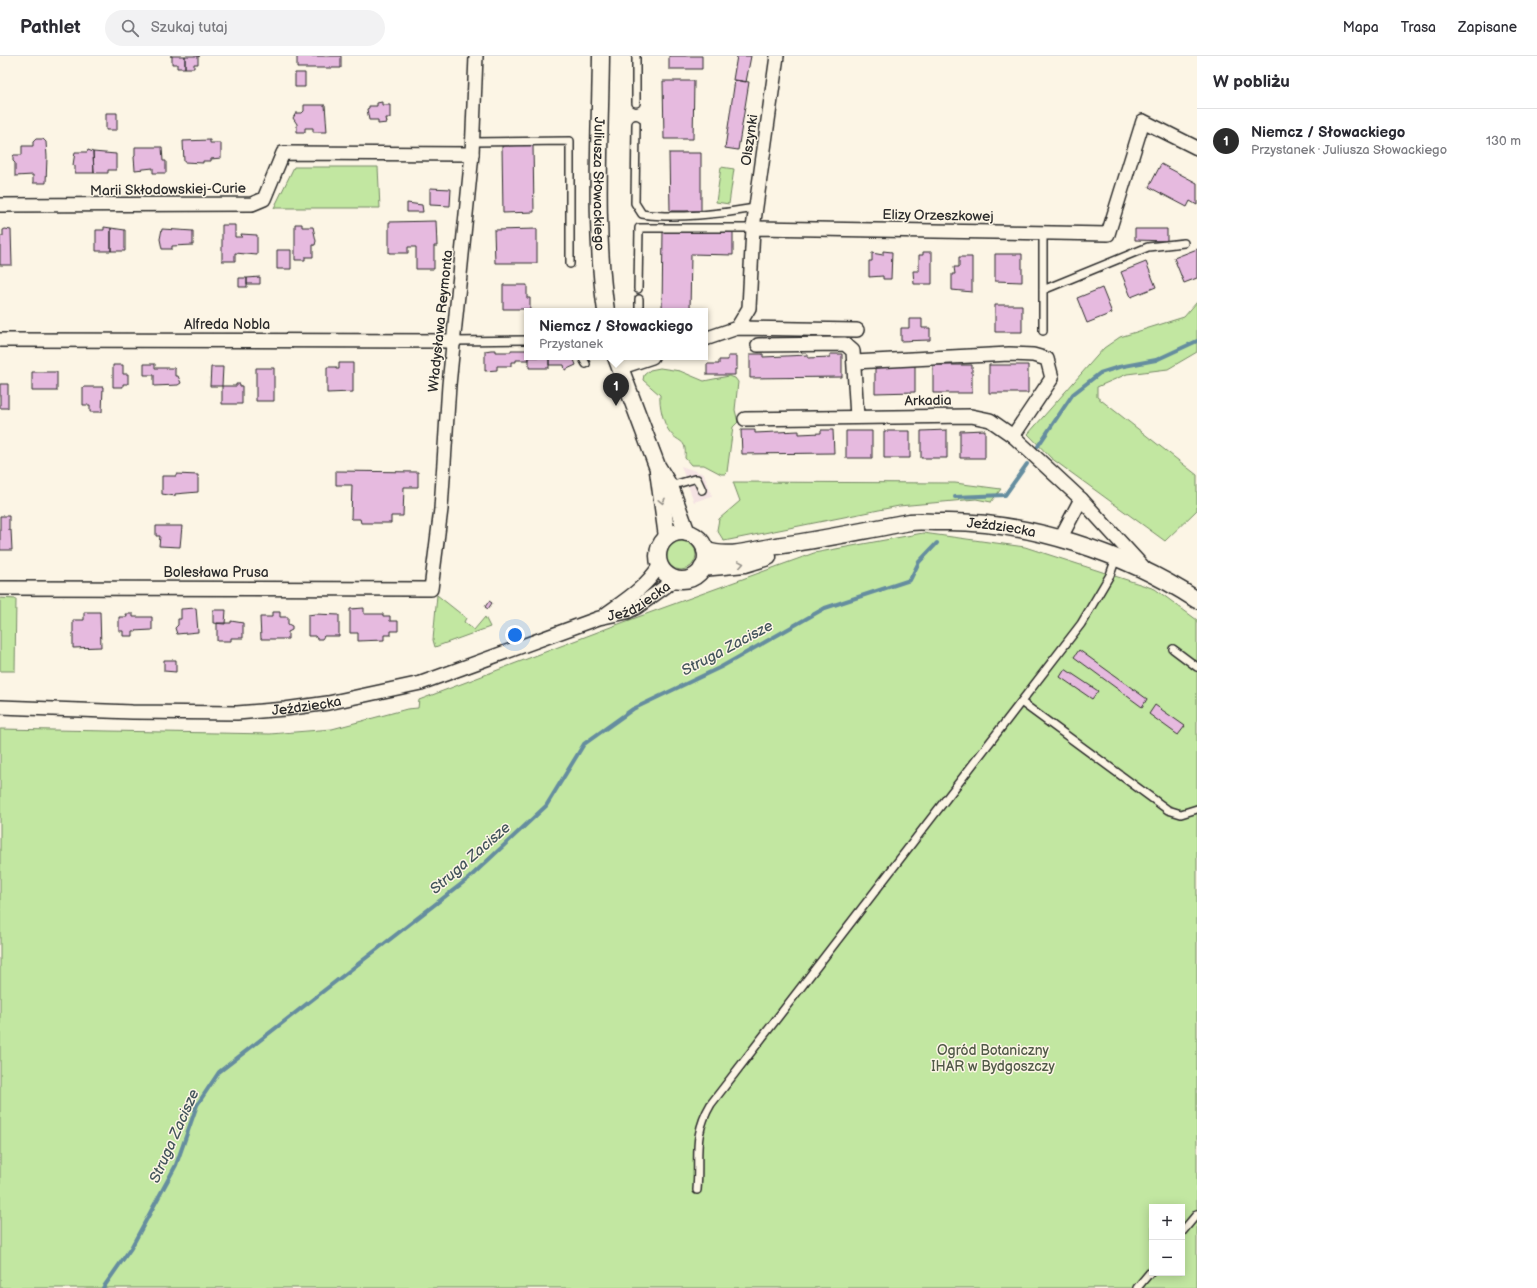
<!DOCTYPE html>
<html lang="pl">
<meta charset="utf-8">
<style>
:root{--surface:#fff;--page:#f2f2f3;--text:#2b2b33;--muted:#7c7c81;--line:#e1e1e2;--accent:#2b2b2b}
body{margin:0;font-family:"Balsamiq Sans",sans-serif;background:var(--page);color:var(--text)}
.controls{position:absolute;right:12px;bottom:12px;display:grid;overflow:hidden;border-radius:0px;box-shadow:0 2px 10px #0003}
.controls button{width:36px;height:36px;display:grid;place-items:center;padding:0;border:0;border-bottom:1px solid var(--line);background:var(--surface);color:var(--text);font:20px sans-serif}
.you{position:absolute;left:515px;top:579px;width:14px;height:14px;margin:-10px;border:3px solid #fff;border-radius:50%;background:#1a73e8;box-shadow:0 0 0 6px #1a73e833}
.badge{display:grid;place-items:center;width:26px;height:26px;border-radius:50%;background:var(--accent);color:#fff;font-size:13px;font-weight:700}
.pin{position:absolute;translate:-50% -33px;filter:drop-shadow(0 1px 2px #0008)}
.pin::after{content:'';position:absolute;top:21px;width:14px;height:12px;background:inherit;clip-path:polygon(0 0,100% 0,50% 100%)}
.popup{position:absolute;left:524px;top:252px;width:184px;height:52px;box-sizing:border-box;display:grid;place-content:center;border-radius:0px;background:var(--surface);filter:drop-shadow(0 1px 3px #0005);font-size:13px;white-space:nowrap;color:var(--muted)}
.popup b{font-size:15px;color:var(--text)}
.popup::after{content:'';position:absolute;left:50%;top:100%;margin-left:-8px;border:8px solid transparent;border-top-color:var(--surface)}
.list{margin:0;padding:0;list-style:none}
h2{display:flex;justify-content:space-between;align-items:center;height:52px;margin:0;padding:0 16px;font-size:17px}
h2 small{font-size:13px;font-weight:400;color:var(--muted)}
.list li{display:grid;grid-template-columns:26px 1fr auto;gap:12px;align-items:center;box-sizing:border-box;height:64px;padding:0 16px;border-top:1px solid var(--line)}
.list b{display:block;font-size:15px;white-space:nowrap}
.list p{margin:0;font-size:13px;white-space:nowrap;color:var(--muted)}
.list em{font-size:13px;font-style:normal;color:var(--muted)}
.icon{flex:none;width:22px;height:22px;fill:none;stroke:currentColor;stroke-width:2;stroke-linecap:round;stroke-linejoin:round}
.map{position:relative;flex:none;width:1197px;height:1232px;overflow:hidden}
header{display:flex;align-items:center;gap:24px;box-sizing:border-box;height:56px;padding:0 20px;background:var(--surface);border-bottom:1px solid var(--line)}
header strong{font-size:19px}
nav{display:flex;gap:22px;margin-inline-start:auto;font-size:14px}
.search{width:280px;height:36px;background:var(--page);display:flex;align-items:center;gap:10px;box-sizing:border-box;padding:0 14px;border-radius:22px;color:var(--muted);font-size:15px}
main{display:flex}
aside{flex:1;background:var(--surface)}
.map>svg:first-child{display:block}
</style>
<header>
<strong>Pathlet</strong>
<div class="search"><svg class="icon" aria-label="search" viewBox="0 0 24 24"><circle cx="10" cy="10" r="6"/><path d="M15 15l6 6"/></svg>Szukaj tutaj</div>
<nav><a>Mapa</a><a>Trasa</a><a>Zapisane</a></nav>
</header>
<main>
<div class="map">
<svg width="1197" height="1232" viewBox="0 0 1197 1232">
<rect width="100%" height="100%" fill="#fcf5e5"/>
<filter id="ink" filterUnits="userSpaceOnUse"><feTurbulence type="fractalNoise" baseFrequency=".025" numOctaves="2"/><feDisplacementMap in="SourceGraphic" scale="8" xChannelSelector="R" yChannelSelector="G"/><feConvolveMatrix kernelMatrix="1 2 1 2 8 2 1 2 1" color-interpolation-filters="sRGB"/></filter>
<g filter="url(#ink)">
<path fill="#f5e3e3" d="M681,410L704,418L712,440L694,446Z"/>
<path fill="#c2e7a1" stroke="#768966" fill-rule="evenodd" d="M294,111H378L380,152H274Z
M721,111L734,113L729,148L716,146Z
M1197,246V296L1168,313L1127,318L1097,331V341L1197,419V454L1165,485L1051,402L1028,378L1104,292L1120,281L1184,261Z
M660,312L680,315L704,325L729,320L735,322L738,326L735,354L738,366L733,371L727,416L725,418H721L704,409H691L685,402C687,381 678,388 669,375C663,367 659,348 660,339L643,324L644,319L650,314Z
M733,426L955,427L1001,433L991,446L976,443L899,450L724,485L717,474L719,463L740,445Z
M923,477L1025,491L1155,533L1197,564V1232H0V673L270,678L332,673L407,653L418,652L419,644L616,569L814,497ZM1152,1151H1182V1217H1152Z
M666 499a15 15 0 1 1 30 0a15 15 0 1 1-30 0Z
M437,539L466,562L464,566L474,574L485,561L490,571L435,591L433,584Z
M0,542L16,543L15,615H0Z"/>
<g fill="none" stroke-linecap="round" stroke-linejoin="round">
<path stroke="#658d9f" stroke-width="4" d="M1038,390L1073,338L1100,317L1119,311L1156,304L1197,285
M955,441L1005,439L1027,408
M103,1232L131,1192L176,1109L197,1049L219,1016L469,822L546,750L584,688L633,653L721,611L825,552L910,524L919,506L937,487"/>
</g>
<path fill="#e6badf" stroke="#2b2b2b" d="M170,0H185V12H177V8H172V0Z
M185,0H200H198V8H194V12H185Z
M297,0H341V12H297Z
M669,0H702V13H669Z
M737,0H751L746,26L733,24Z
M295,17H305V31H295Z
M735,24L749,26L738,94L725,92Z
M663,25H694L693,83H664Z
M382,46V49H390V62H386L387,67L378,68V64H369L367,53L369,52V50H377V47Z
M304,49H325L327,76H313V72H305V76H297V68L293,62L296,57H302L304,55Z
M106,57H117V74H106Z
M36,83H43L46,86L47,101L46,127H33V119L15,120V107L13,105V100L14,99H22V90H33V86Z
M210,84V87H221V102L211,103V105H203V107L184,106L183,85Z
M533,89L534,156L503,157L502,90Z
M135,91H162L163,105H166V117H153V112L135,114L134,101L135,100Z
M88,94L93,96L94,117H75V110L73,109L75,96H87Z
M93,96L116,98V114H108V117H94Z
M669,97H701V155H670Z
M1161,108L1197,127V149L1190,145L1187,151L1149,131Z
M430,132L451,133L450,150L430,149Z
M407,147L422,149L423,156H407Z
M436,165L437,190H434V213H416V191H408V197H389V166Z
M295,168H302V171H313L316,185L315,189H313V201H305V204H295Z
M222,169H235V181H242L241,178L257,179V199L235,197V205H222Z
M104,171L111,172V195H96V174H104Z
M111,172L125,174V195H111Z
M5,173L11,174L12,209H0V180H3V174Z
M162,173L193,175V189L172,190V193H162L160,183Z
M537,173V207H495L494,174Z
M1135,173H1167V185L1135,184Z
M663,175L733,176V199L691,198L690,255H662Z
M1197,193V222L1184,227L1174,202Z
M277,194H291V213H277Z
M883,195L892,196L891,223H883V220L869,221V205H872V197L883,199Z
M923,196H932V228H914L913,215H919V199H923Z
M995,198H1022V226L995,225Z
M959,201H972V236L952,234V218H955L954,211H959Z
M1146,206L1156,231L1131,241L1121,216Z
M260,221V228H247V222Z
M239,222H247V231H239Z
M503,229H527V242H530V253H503Z
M1102,232L1112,257L1087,267L1077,242Z
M995,249H1022V276H995Z
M909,263H922V272H930V284L901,285V272H909Z
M491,294H496V296H511V294H527L529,304H516V306H511V310H497V314L485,315V295Z
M750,298H763V301L808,299V302L830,301V298H842V321L750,322Z
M728,300H737V313H735V319H707V308H719V304H728Z
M529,301H549V312H529Z
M549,301H573L576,309L565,314L564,309H549Z
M339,307H353V336L327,337V311H336V313H339Z
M144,308H155V312H175V320H178L181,327L178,329L154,330V319H144Z
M875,308H915V336L875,337Z
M113,309H123V318H128V328H123V331H113Z
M933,309H972V337H933Z
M989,309H1028V337H989Z
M211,311H223L222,330H210Z
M256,312H274V345H256Z
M32,316H57V335H32Z
M0,328H8V352H0Z
M236,328H240V330H242V348H222V330H236Z
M83,331H103L102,356H90V349H83Z
M741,374H755V377L799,375V378L821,377V374H833L834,397L742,398Z
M947,374V402H921V375Z
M985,374V402H960V375Z
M846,375H872V402H846Z
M884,375H910V402H884Z
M336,415L418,416V431H404L403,460H391V467H361L360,463H351L352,429H336Z
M176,418L198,419V436L175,438V440L162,438V420H176Z
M0,460H9V474H11L12,494H0Z
M156,470H182L180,491L159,490L160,480H156Z
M489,545L492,547L488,553L485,551Z
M196,552L198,576L177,578L175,572L178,569V563H181V553Z
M364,552V558H383V560H390V565H398V575H391V579H384V584L358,585V577H350V553Z
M213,554H226L225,568L213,567Z
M84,556H100L101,591L73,592V564H84Z
M272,556H280V561H288V568L292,570V574L288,576V583H261L260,561H272Z
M126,558H133V561H152V574L133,575V580H123V575H119V561H127Z
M315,558L339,559V580H324L322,583H317L315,580H308V559Z
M231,565L243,567V582H231V585H217V567H231Z
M1079,594L1147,643L1142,651L1074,601Z
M164,604H176V616L164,615Z
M1065,613L1098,635L1092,643L1060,621Z
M1155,649L1185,670L1178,679L1149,658Z"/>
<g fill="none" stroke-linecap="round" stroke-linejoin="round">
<defs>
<path id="service" d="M636,47V0
M636,68L635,147L642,158C675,163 722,158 755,152
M472,86L570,85V208
M1043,177V275
M638,233L639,172H753
M1043,234L1148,191L1184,187
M639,243V255
M455,285L527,284
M582,301L586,308
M670,430L694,423H697L702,434
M1173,593L1197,611
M1021,646L1168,754L1181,758L1197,753
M697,1134C700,1100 692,1080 711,1048L1081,568L1110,519L1116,502
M1182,1176L1197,1158
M1137,1232L1152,1214"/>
<g id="minor">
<path d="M0,149L252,148L264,143L283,97L472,98"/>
<path d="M753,172L777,0"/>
<path d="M737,272L749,252L753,172L1108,178L1143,65L1197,92"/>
<path d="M705,283L737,272L857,274"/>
<path d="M0,284L455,285"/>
<path d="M758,289L845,288L853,295L857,361"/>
<path d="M854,306L1009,298L1033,299L1047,303L1052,322L1013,380"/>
<path d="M619,312L652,301"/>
<path d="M745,363L971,360L990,364L1013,380L1081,443L1145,513"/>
<path d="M1060,483L1081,443"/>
<path d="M0,532L431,533L441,453L449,329L472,98L476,0"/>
<path d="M606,558C627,543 646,531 660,509"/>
<path id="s1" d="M0,651L132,656L237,657L285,653L328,647L421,627L599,562L627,556L637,551L676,523"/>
</g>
<g id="tertiary">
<path id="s2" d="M601,0C600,85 594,171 606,255"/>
<path d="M616,301L657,410L671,433L687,477"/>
<path d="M658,415L667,481"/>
<circle cx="682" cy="500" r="24"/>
<path id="s3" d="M705,494C728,503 753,494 776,490C821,484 865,474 910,466C920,465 930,466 940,466C1027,464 1125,497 1197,544"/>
<path d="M702,512L745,508L768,501"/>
</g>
</defs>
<use href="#service" stroke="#2b2b2b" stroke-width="10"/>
<use href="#minor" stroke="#2b2b2b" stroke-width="16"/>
<use href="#tertiary" stroke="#2b2b2b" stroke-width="19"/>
<use href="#service" stroke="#fcf5e5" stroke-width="7"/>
<use href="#minor" stroke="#fcf5e5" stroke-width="13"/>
<use href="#tertiary" stroke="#fcf5e5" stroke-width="16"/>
</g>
<defs><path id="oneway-chevron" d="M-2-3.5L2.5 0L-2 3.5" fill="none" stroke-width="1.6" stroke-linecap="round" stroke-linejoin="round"/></defs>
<g stroke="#949088">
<use href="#oneway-chevron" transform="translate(662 445) rotate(78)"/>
<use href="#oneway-chevron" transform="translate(741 508) rotate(-10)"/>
</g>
</g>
<g text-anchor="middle" stroke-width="3" stroke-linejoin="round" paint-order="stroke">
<g font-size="14" fill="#2b2b2b" stroke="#fcf5e5">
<text transform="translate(749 84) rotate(-82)" y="5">Olszynki</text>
<text dy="5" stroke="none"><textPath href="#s2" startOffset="128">Juliusza Słowackiego</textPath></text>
<text transform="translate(168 133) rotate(-1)" y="5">Marii Skłodowskiej-Curie</text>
<text transform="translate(938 159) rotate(1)" y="5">Elizy Orzeszkowej</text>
<text transform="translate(440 265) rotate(-84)" y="5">Władysława Reymonta</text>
<text x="227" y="273">Alfreda Nobla</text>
<text transform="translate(928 344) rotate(-1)" y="5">Arkadia</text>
<text dy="5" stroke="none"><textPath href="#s3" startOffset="300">Jeździecka</textPath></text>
<text x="216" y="521">Bolesława Prusa</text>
<text dy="5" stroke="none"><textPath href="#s1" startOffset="657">Jeździecka</textPath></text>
<text dy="5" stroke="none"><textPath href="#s1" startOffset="307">Jeździecka</textPath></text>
</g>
<g font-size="14" fill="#515a48" stroke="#fcf5e5">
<text x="993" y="999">Ogród Botaniczny<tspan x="993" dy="16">IHAR w Bydgoszczy</tspan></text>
</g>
<g font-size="15" font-style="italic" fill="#43545b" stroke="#fcf5e5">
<text transform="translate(727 592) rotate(-28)" y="5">Struga Zacisze</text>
<text transform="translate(470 802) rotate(-41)" y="5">Struga Zacisze</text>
<text transform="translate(174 1080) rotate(-66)" y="5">Struga Zacisze</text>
</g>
</g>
</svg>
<div class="controls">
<button>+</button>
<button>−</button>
</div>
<div class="you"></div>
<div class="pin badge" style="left:616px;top:350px">1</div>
<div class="popup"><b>Niemcz / Słowackiego</b>Przystanek</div>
</div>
<aside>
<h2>W pobliżu<small></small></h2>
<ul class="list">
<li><span class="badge">1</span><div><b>Niemcz / Słowackiego</b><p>Przystanek · Juliusza Słowackiego</p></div><em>130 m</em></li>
</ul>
</aside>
</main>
